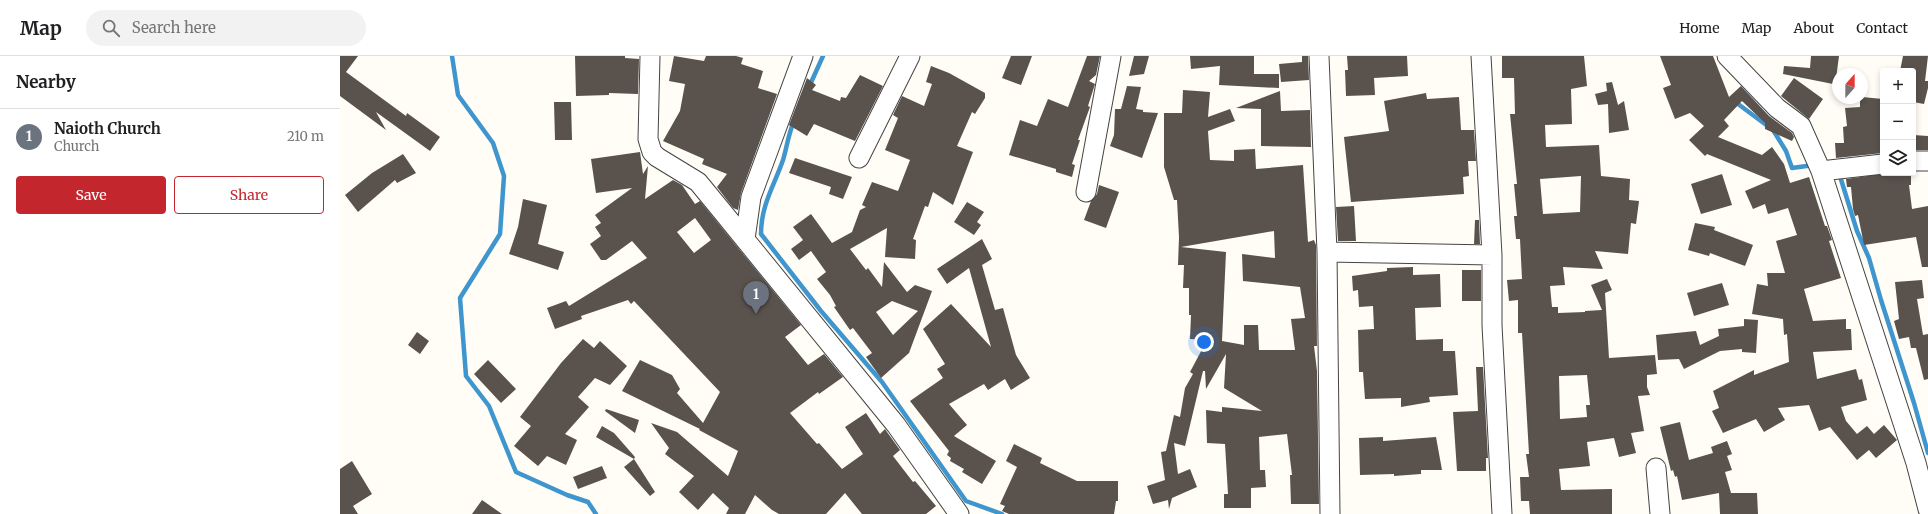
<!DOCTYPE html>
<meta charset="utf-8">
<style>
:root{--surface:#fff;--page:#f2f2f2;--text:#202124;--muted:#757577;--line:#e0e0e0;--accent:#c4262e}
body{margin:0;font-family:Merriweather,serif;background:var(--page);color:var(--text)}
.controls{position:absolute;right:12px;top:12px;display:grid;overflow:hidden;border-radius:4px;box-shadow:0 2px 6px #0003}
.controls button{width:36px;height:36px;display:grid;place-items:center;padding:0;border:0;border-bottom:1px solid var(--line);background:var(--surface);color:var(--text);font:20px sans-serif}
.compass{position:absolute;left:1492px;top:12px;width:36px;height:36px;border-radius:50%;background:var(--surface);box-shadow:0 2px 6px #0003;rotate:21deg}
.you{position:absolute;left:864px;top:286px;width:14px;height:14px;margin:-10px;border:3px solid #fff;border-radius:50%;background:#1a73e8;box-shadow:0 0 0 6px #1a73e833}
.badge{display:grid;place-items:center;width:26px;height:26px;border-radius:50%;background:var(--accent);color:#fff;font-size:13px;font-weight:700}
.pin{position:absolute;translate:-50% -33px;filter:drop-shadow(0 1px 2px #0008)}
.pin::after{content:'';position:absolute;top:21px;width:14px;height:12px;background:inherit;clip-path:polygon(0 0,100% 0,50% 100%)}
.list{margin:0;padding:0;list-style:none}
h2{display:flex;justify-content:space-between;align-items:center;height:52px;margin:0;padding:0 16px;font-size:17px}
h2 small{font-size:13px;font-weight:400;color:var(--muted)}
.list li{display:grid;grid-template-columns:26px 1fr auto;gap:12px;align-items:center;box-sizing:border-box;height:56px;padding:0 16px;border-top:1px solid var(--line)}
.list b{display:block;font-size:15px;white-space:nowrap}
.list p{margin:0;font-size:13px;white-space:nowrap;color:var(--muted)}
.list em{font-size:13px;font-style:normal;color:var(--muted)}
.actions{display:flex;gap:8px;padding:12px 16px}
.actions a{flex:1;padding:9px 0;border:1px solid var(--accent);border-radius:4px;text-align:center;font-size:14px;color:var(--accent)}
.actions .main{background:var(--accent);color:#fff}
.icon{flex:none;width:22px;height:22px;fill:none;stroke:currentColor;stroke-width:2;stroke-linecap:round;stroke-linejoin:round}
.map{position:relative;flex:none;width:1588px;height:458px;overflow:hidden}
header{display:flex;align-items:center;gap:24px;box-sizing:border-box;height:56px;padding:0 20px;background:var(--surface);border-bottom:1px solid var(--line)}
header strong{font-size:19px}
nav{display:flex;gap:22px;margin-inline-start:auto;font-size:14px}
.search{width:280px;height:36px;background:var(--page);display:flex;align-items:center;gap:10px;box-sizing:border-box;padding:0 14px;border-radius:22px;color:var(--muted);font-size:15px}
main{display:flex}
aside{flex:1;background:var(--surface)}
.map>svg:first-child{display:block}
</style>
<header>
<strong>Map</strong>
<div class="search"><svg class="icon" aria-label="search" viewBox="0 0 24 24"><circle cx="10" cy="10" r="6"/><path d="M15 15l6 6"/></svg>Search here</div>
<nav><a>Home</a><a>Map</a><a>About</a><a>Contact</a></nav>
</header>
<main>
<aside>
<h2>Nearby<small></small></h2>
<ul class="list">
<li><span class="badge" style="background:#6b7280">1</span><div><b>Naioth Church</b><p>Church</p></div><em>210 m</em></li>
</ul>
<div class="actions"><a class="main">Save</a><a>Share</a></div>
</aside>
<div class="map">
<svg width="1588" height="458" viewBox="0 0 1588 458">
<rect width="100%" height="100%" fill="#fffdf5"/>
<g fill="none" stroke-linecap="round" stroke-linejoin="round">
<path stroke="#3f96cf" stroke-width="4.5" d="M112,0L118,39L153,87L164,120L160,178L120,242L126,320L149,350L176,416L227,439L248,446L256,458
M469,31L483,0
M1394,45L1433,74L1446,95L1452,112L1474,109
M454,65C448,79 447,91 443,104C434,130 421,149 421,178L481,255L542,326L626,445L662,458
M1499,117L1517,175L1529,202L1541,244L1574,347L1588,397"/>
</g>
<path fill="#5a524d" fill-rule="evenodd" d="M0,0H18L6,16L66,60L67,57L100,81L90,95L36,56L46,74L0,40Z
M235,0H285V2L299,3L298,38L269,37V39L236,40Z
M334,0L364,5L366,0H396L403,2L401,8L423,15L418,32L437,38L401,137L398,154L393,152L377,131L387,118L362,108L364,103L323,85L340,55L345,28L329,25Z
M671,0H692L681,29L662,22Z
M747,0H760L756,19L749,25L755,28L748,50L750,51L738,84H740L732,108L735,109L732,121L716,116V113L669,99L680,64L697,70L708,43L728,51Z
M794,0H809L804,18L789,20Z
M850,0H914V18H939V32L879,29L880,10L851,13Z
M962,0H968L969,24L941,26L939,8L962,6Z
M1007,0H1067L1068,20L1034,22L1035,39L1006,40L1005,14H1008Z
M1162,0H1244L1247,30L1231,33L1232,68L1205,69L1206,91L1259,89L1261,120L1290,123L1289,144L1299,145L1296,168L1291,167L1288,198L1255,195L1263,213L1223,211L1225,229L1210,230L1212,251H1218V257L1245,256V255L1262,254L1251,229L1267,223L1272,234L1265,237L1269,302L1315,299L1317,318L1307,319V331L1310,339L1298,340L1304,375L1291,377L1296,397L1279,401L1274,382L1247,386L1250,410L1219,413L1221,434L1272,433V458H1190L1189,445H1181L1180,421H1189L1186,398H1189L1182,277H1178V244L1169,245L1167,224L1182,223L1180,183H1176L1174,160H1177L1174,128H1177L1170,58H1175L1174,22H1162ZM1241,120L1240,156L1203,158L1200,123ZM1247,319L1250,349H1246L1247,361L1220,363L1219,320Z
M1320,0H1373L1389,41L1401,30L1429,60L1452,77L1454,81L1452,85L1425,73V67L1402,45L1384,64L1389,70L1378,81L1422,99L1432,91L1444,108L1450,127L1469,121L1485,170H1487L1492,184L1489,185L1501,222L1464,233L1473,265L1506,263V273H1511L1512,294L1473,296L1477,323L1516,313L1519,324L1522,323L1527,344L1501,351L1506,365L1517,378L1527,370L1534,378L1544,369L1557,384L1536,402L1529,394L1517,404L1490,371L1479,375L1469,349L1438,352L1445,364L1424,376L1416,363L1383,377L1372,355L1379,352L1373,335L1414,314V319L1449,306L1447,278L1444,279L1443,263L1412,258L1417,228L1428,230L1427,217H1445L1436,185L1457,179L1448,152L1428,158L1425,148L1413,153L1405,135L1431,124L1367,98L1365,100L1349,84L1364,70L1350,57L1335,63L1323,32L1331,29Z
M1471,0H1499L1496,23L1493,28L1443,18L1444,10L1470,12Z
M1563,0H1588L1585,25H1588V32L1584,48L1573,46V15H1560Z
M591,10L609,17L645,37V42L635,58L632,56L617,90L633,96L613,149L593,136L588,151L585,150L573,183L576,184L575,203L545,201L547,172L510,193L526,214L528,212L542,231L544,206L567,236L575,229L592,235L569,297L541,322L526,301L532,297L513,272L510,274L494,251L496,250L490,239L477,223L486,216L471,195L459,204L451,193L463,184L453,171L471,158L492,187L512,176L520,154L526,151L522,149L532,126L558,135L570,104L545,94L558,62L553,59L562,40L584,50L592,28L586,26ZM552,245L578,255L553,279L536,256Z
M520,19L543,30L515,85L474,68L467,80L449,69L467,22L476,29L472,34L500,45L501,41L506,42Z
M1454,22L1483,43L1469,63L1441,40Z
M1272,26L1278,49L1284,45L1289,74L1269,77L1268,48L1258,49L1255,38L1267,35L1266,27Z
M787,30L801,31L796,53L803,54V56L818,57L802,102L770,90L774,79L775,53H781Z
M843,34L870,36L868,61L890,53L895,65L868,75L870,104L894,105V94L915,93L916,113L963,109L968,186L974,184L976,189L977,290H974L977,315L979,448H951L950,419H952L947,378L919,381L920,414H925L926,431L911,432V452H884V438H888L885,388L867,387L866,354L882,356V351L922,355L884,332L886,298L866,333L865,315H863L845,390L834,387L838,418L850,413L857,431L832,442L829,453L828,444L813,448L807,430L825,424L821,396L826,395L834,359L840,361L845,332L853,318L850,316L867,284L850,283L851,259H849V232H843L844,209H838L839,181L837,144H834L824,111V57H842ZM934,175L935,202L902,198L903,225L960,231L965,262L951,263L955,294H919L918,269H904V289L882,285L886,196L841,191Z
M940,35L941,55L970,54L971,91L921,90V53L896,52Z
M1086,37L1087,43L1119,41L1121,74H1134L1136,105H1128L1129,120L1123,121L1124,138L1011,146L1004,81L1049,75L1044,45Z
M1522,41L1543,43V97L1496,102L1495,87H1504L1503,71L1507,70L1505,52L1520,51V42Z
M214,46H231L232,84H215Z
M1573,79L1588,80V94H1573Z
M300,96L303,118L308,110L305,143L333,124L342,129L355,148L360,145L461,269L445,281L468,309L484,298L503,321L479,338L478,336L450,357L477,388L479,387L502,413L523,398L505,371L526,357L540,378L545,373L547,376L560,394L553,400L573,426L575,425L596,450L586,458H522L505,437L486,458H439L432,454L415,439L405,458H386L389,452L373,437L358,454L339,436L354,420L325,398L329,392L311,367L337,376L388,420L398,395L359,374L360,373L282,335L300,304L332,319L340,333L337,337L363,367L380,336L294,245L291,248L288,244L241,260L242,263L215,273L207,252L226,245L229,250L307,202L292,185L266,204H261L250,188L261,180L255,171L261,167L255,159L292,132L256,137L251,103ZM355,162L371,184L354,197L337,176Z
M63,98L76,117L57,127L55,124L18,156L5,139L32,117Z
M455,102L512,121L503,143L489,138L491,131L449,117Z
M1549,117H1571V129H1569L1572,153L1588,150V211H1582L1576,181L1524,189L1518,159L1515,160L1513,153L1511,131H1507L1506,123Z
M1382,118L1392,149L1361,158L1351,128Z
M759,129L779,136L766,172L744,164L751,145L757,138Z
M183,143L207,149L198,188L224,196L218,214L169,198L178,171Z
M627,146L644,156L637,166L641,169L634,179L614,166Z
M1014,150L1016,185H998L996,151Z
M1135,164H1139L1140,188H1134Z
M1355,167L1375,171L1374,174L1413,189L1405,210L1370,197L1369,200L1348,194Z
M642,183L652,203L642,209L655,254L663,252L676,299L690,322L671,334L665,323L648,334L644,328L609,348L627,369L614,380L656,405L642,428L622,416L624,413L610,405L611,402L607,399L609,395L570,345L603,322L597,313L605,308L583,273L611,248L651,291L629,212L607,228L597,213Z
M1073,211V219L1100,218L1101,251L1075,252L1076,284L1103,283V295H1115L1118,339L1089,341L1090,346L1061,351V342L1025,343L1023,316H1019L1018,274L1034,273L1033,250L1019,251L1018,234L1013,235L1012,220L1047,215V212Z
M1122,214H1141V245H1122Z
M1582,224L1584,242L1577,243L1583,279L1588,278V323L1584,324L1576,292H1571L1569,281L1559,283L1554,265L1559,263L1555,226Z
M1382,227L1389,249L1354,260L1347,237Z
M1404,263L1418,264L1416,297L1402,296V293L1380,295L1344,313L1339,303L1318,304L1316,279L1356,275L1360,289L1379,280L1378,273L1404,270Z
M77,276L89,285L80,298L68,289Z
M243,283L254,292L260,285L287,310L270,329L255,322L238,341L249,351L225,378L237,384L226,409L207,400L198,410L174,390L191,370L180,361L221,307Z
M148,304L176,333L161,347L134,318Z
M1136,311H1143L1148,402H1146V415H1117L1113,356L1138,355Z
M266,353L299,364L295,377L265,355Z
M1340,366L1349,404L1373,397L1371,391L1387,385L1392,398L1387,400L1392,414L1385,416L1391,437H1417L1418,458H1380L1379,437L1342,444L1337,420L1335,421L1333,414L1331,415L1320,371Z
M262,370L274,377L295,401L294,403L315,436L310,440L284,411L294,403L256,381Z
M1043,381V385L1096,381L1102,414H1081V418L1054,420V418L1020,419L1019,382Z
M674,388L702,402L700,407L737,425H778V445H776L774,458H669L662,455L665,450L660,448L677,411L666,405Z
M12,405L32,438L13,450L18,458H0V413Z
M262,410L267,422L238,433L233,421Z
M142,444L162,458H132Z"/>
<g fill="none" stroke-linecap="round" stroke-linejoin="round">
<defs>
<path id="minor" d="M310,0L308,83L312,96L317,101L358,126L381,154L556,369L619,458
M979,0L987,196L990,458
M1141,0L1152,199V269L1162,458
M1387,0L1437,52L1461,70L1481,115L1576,407L1588,453
M519,102L570,0
M1573,105H1588
M1481,115L1543,108
M746,136L771,0
M405,183L411,141L463,0
M987,196L1152,199
M1316,412L1320,458"/>
</defs>
<use href="#minor" stroke="#444" stroke-width="21"/>
<use href="#minor" stroke="#fff" stroke-width="19"/>
</g>
</svg>
<div class="controls">
<button>+</button>
<button>−</button>
<button><svg class="icon" aria-label="layers" viewBox="0 0 24 24"><path d="M12 4l9 5-9 5-9-5zM3 14l9 5 9-5"/></svg></button>
</div>
<svg class="compass" viewBox="-18 -18 36 36"><path d="M0-13l5 13h-10z" fill="#e53935"/><path d="M0 13l5-13h-10z" fill="#757577"/></svg>
<div class="you"></div>
<div class="pin badge" style="left:416px;top:258px;background:#6b7280">1</div>
</div>
</main>
